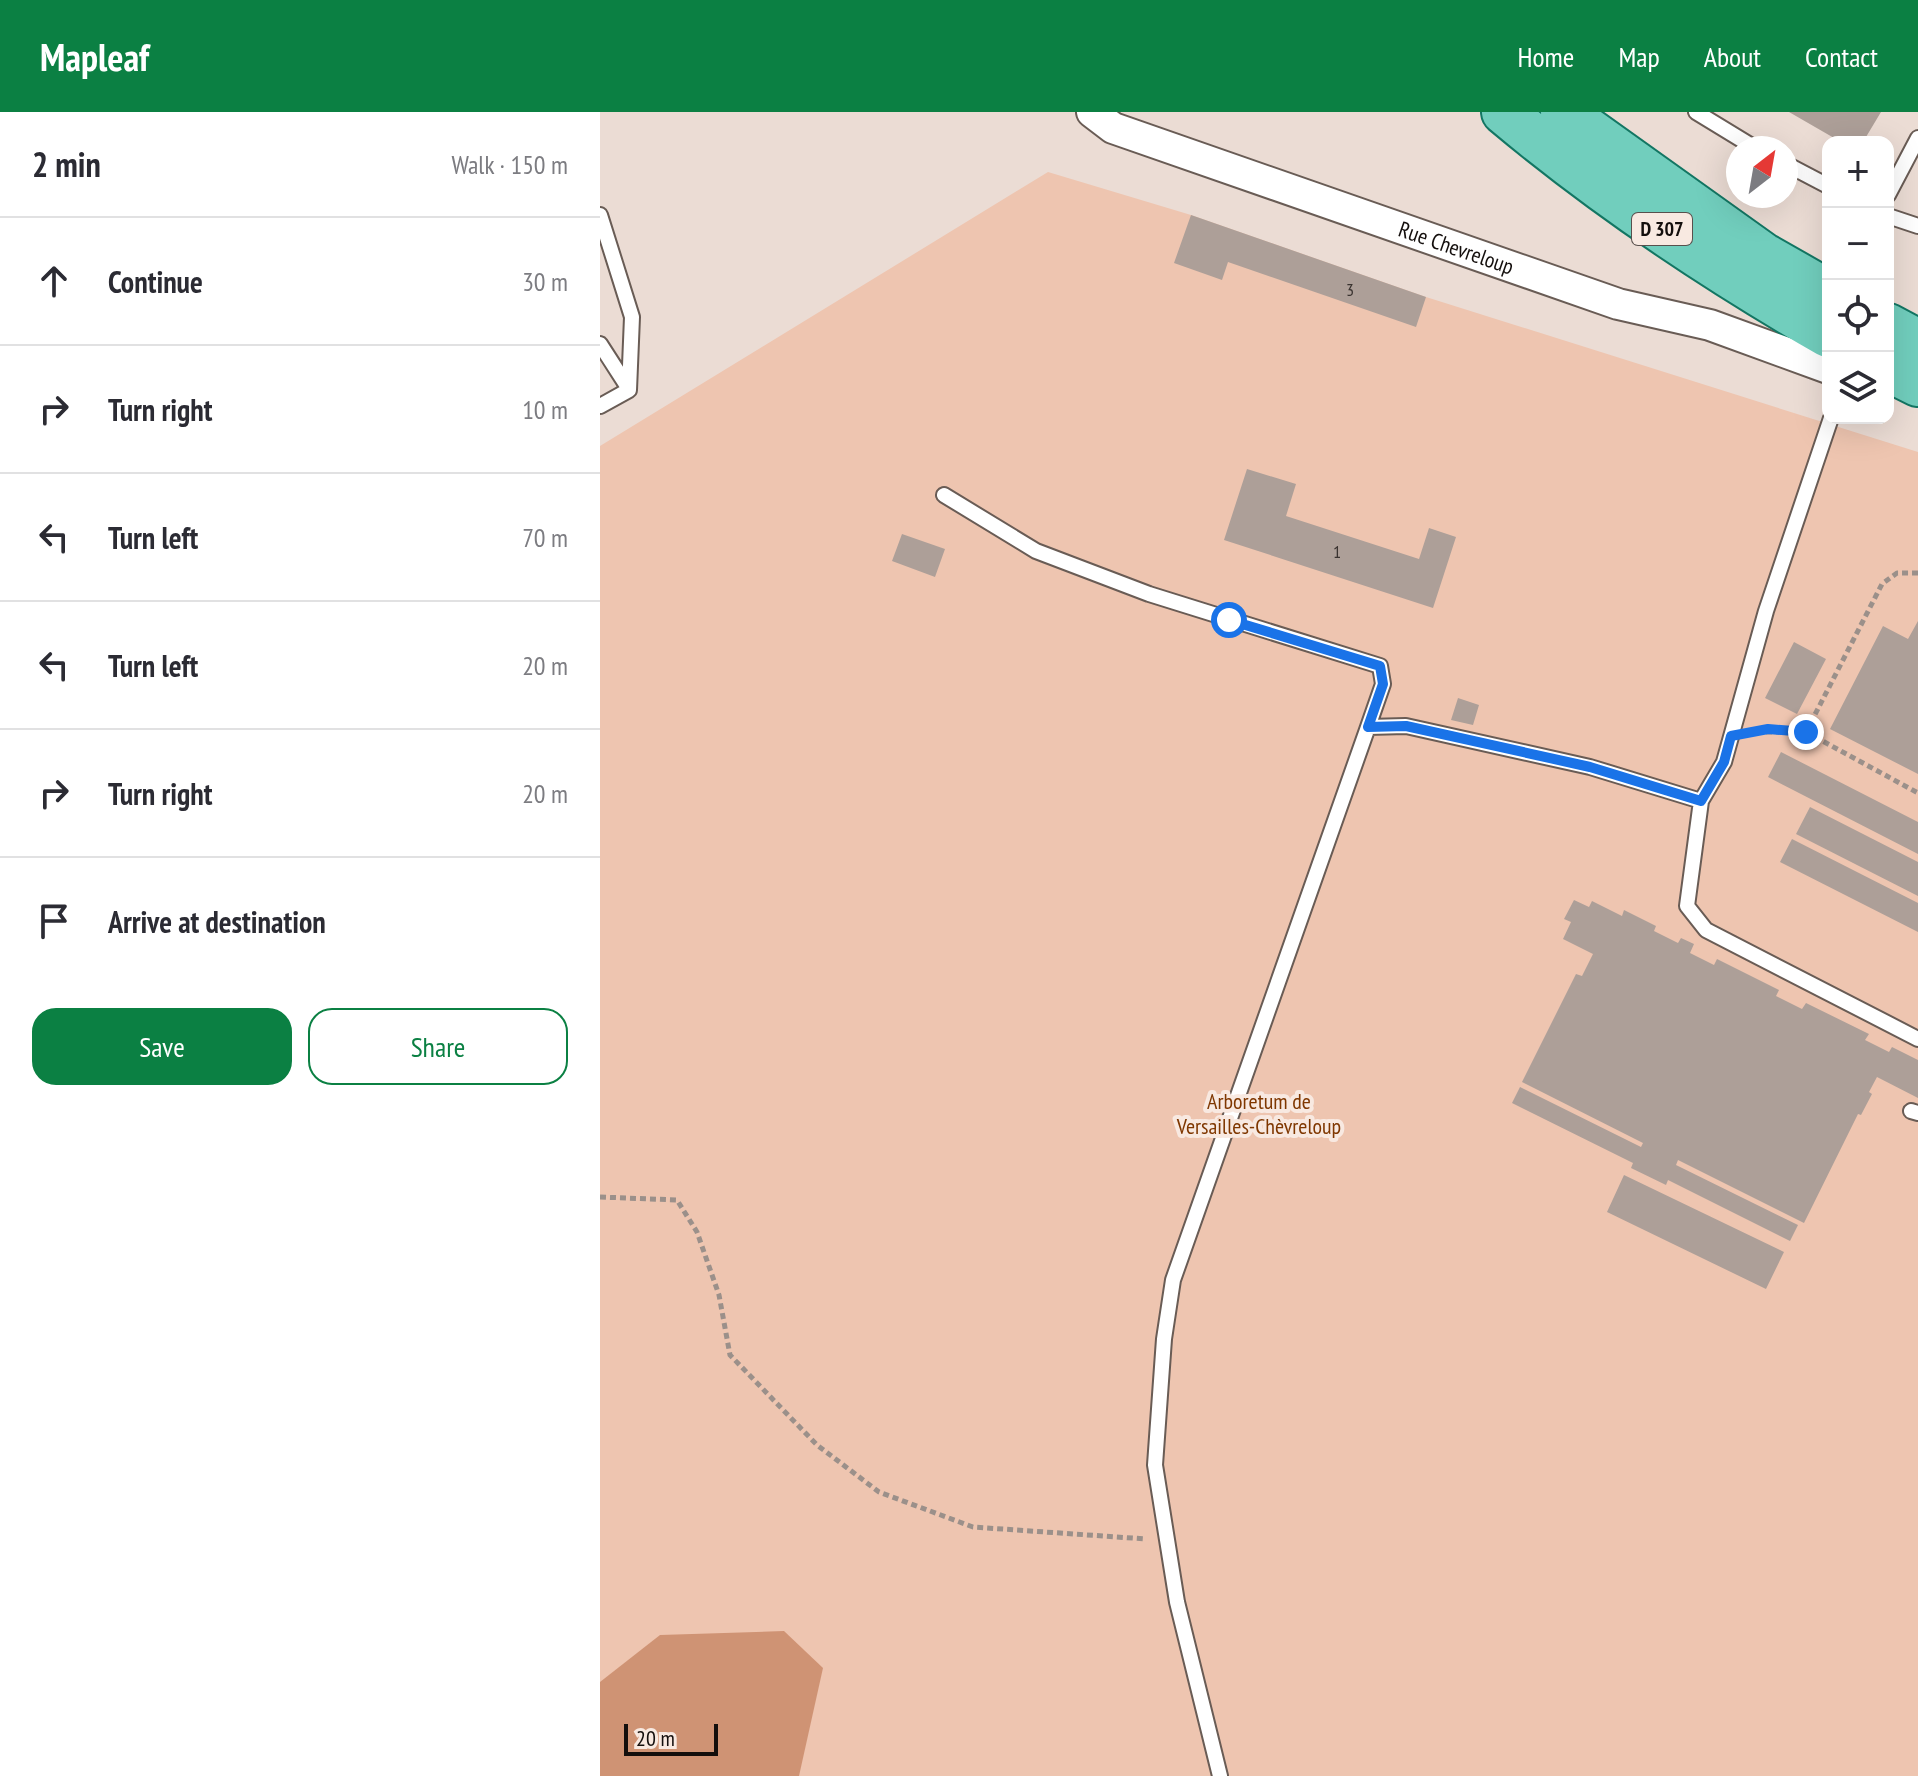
<!DOCTYPE html>
<meta charset="utf-8">
<style>
:root{--surface:#fff;--page:#f2f2f3;--text:#2b2b33;--muted:#7c7c81;--line:#e1e1e2;--accent:#0b8043}
body{margin:0;font-family:"PT Sans Narrow",sans-serif;background:var(--page);color:var(--text)}
.controls{position:absolute;right:24px;top:24px;display:grid;overflow:hidden;border-radius:16px;box-shadow:0 8px 32px #0002}
.controls button{width:72px;height:72px;display:grid;place-items:center;padding:0;border:0;border-bottom:2px solid var(--line);background:var(--surface);color:var(--text);font:40px sans-serif}
.compass{position:absolute;left:1126px;top:24px;width:72px;height:72px;border-radius:50%;background:var(--surface);box-shadow:0 8px 32px #0002;rotate:31deg}
.scale{position:absolute;left:24px;bottom:20px;width:94px;box-sizing:border-box;padding-left:8px;border:4px solid #140f0d;border-top:0;font-size:22px;line-height:28px;white-space:nowrap;color:#140f0d;-webkit-text-stroke:6px #f8e9e1;paint-order:stroke}
.stop{position:absolute;width:24px;height:24px;margin:-18px;border:6px solid #1a73e8;border-radius:50%;background:#fff}
.stop.end{background:#1a73e8;border-color:#fff;box-shadow:0 2px 8px #0008}
.list{margin:0;padding:0;list-style:none}
h2{display:flex;justify-content:space-between;align-items:center;height:104px;margin:0;padding:0 32px;font-size:34px}
h2 small{font-size:26px;font-weight:400;color:var(--muted)}
.list li{display:grid;grid-template-columns:52px 1fr auto;gap:24px;align-items:center;box-sizing:border-box;height:128px;padding:0 32px;border-top:2px solid var(--line)}
.list b{display:block;font-size:30px;white-space:nowrap}
.list em{font-size:26px;font-style:normal;color:var(--muted)}
.actions{display:flex;gap:16px;padding:24px 32px}
.actions a{flex:1;padding:18px 0;border:2px solid var(--accent);border-radius:24px;text-align:center;font-size:28px;color:var(--accent)}
.actions .main{background:var(--accent);color:#fff}
.icon{flex:none;width:44px;height:44px;fill:none;stroke:currentColor;stroke-width:2;stroke-linecap:round;stroke-linejoin:round}
.map{position:relative;flex:none;width:1318px;height:1664px;overflow:hidden}
header{display:flex;align-items:center;gap:48px;box-sizing:border-box;height:112px;padding:0 40px;background:var(--accent);color:#fff}
header strong{font-size:38px}
nav{display:flex;gap:44px;margin-inline-start:auto;font-size:28px}
main{display:flex}
aside{flex:1;background:var(--surface)}
.map>svg:first-child{display:block}
</style>
<header>
<strong>Mapleaf</strong>
<nav><a>Home</a><a>Map</a><a>About</a><a>Contact</a></nav>
</header>
<main>
<aside>
<h2>2 min<small>Walk · 150 m</small></h2>
<ul class="list">
<li><svg class="icon" aria-label="ahead" viewBox="0 0 24 24"><path d="M12 20V5M6 11l6-6 6 6"/></svg><div><b>Continue</b></div><em>30 m</em></li>
<li><svg class="icon" aria-label="right" viewBox="0 0 24 24"><path d="M7 20v-9h11M14 6l5 5-5 5"/></svg><div><b>Turn right</b></div><em>10 m</em></li>
<li><svg class="icon" aria-label="left" viewBox="0 0 24 24"><path d="M17 20v-9H6M10 6l-5 5 5 5"/></svg><div><b>Turn left</b></div><em>70 m</em></li>
<li><svg class="icon" aria-label="left" viewBox="0 0 24 24"><path d="M17 20v-9H6M10 6l-5 5 5 5"/></svg><div><b>Turn left</b></div><em>20 m</em></li>
<li><svg class="icon" aria-label="right" viewBox="0 0 24 24"><path d="M7 20v-9h11M14 6l5 5-5 5"/></svg><div><b>Turn right</b></div><em>20 m</em></li>
<li><svg class="icon" aria-label="arrive" viewBox="0 0 24 24"><path d="M6 21V4h12l-3 4 3 4H6"/></svg><div><b>Arrive at destination</b></div></li>
</ul>
<div class="actions"><a class="main">Save</a><a>Share</a></div>
</aside>
<div class="map">
<svg width="1318" height="1664" viewBox="0 0 1318 1664">
<rect width="100%" height="100%" fill="#ebdcd4"/>
<path fill="#eec5b0" d="M448,60L591,103L826,185L1318,340V1664H0V334Z"/>
<path fill="#cf9374" d="M184,1519L223,1556L199,1664H0V1570L60,1523Z"/>
<path fill="#ad9f98" d="M1189,0H1281L1263,30H1241Z
M591,103L826,185L816,215L628,150L622,168L574,151Z
M647,357L696,372L686,404L819,447L829,416L856,425L833,496L624,428Z
M302,422L345,437L335,465L292,449Z
M1318,509V662L1230,617L1283,514L1308,527Z
M1194,530L1226,547L1197,602L1165,586Z
M858,586L879,593L873,613L851,608Z
M1181,640L1318,710V742L1168,665Z
M1210,695L1318,750V784L1196,722Z
M1192,727L1318,791V820L1180,750Z
M974,788L989,795L992,789L1022,804L1024,798L1056,814L1054,819L1078,831L1081,826L1094,832L1090,841L1114,853L1117,847L1179,878L1176,884L1202,897L1206,891L1269,922L1265,928L1289,940L1292,935L1318,948V986L1277,965L1269,980L1272,982L1261,1003L1258,1002L1204,1111L1078,1048L1076,1053L1198,1113L1190,1129L1068,1068L1066,1073L1031,1056L1033,1051L912,991L920,975L1041,1035L1043,1031L922,970L976,862L982,864L993,842L963,827L971,810L964,807Z
M1024,1063L1184,1140L1166,1177L1007,1100Z"/>
<g fill="none" stroke-linecap="round" stroke-linejoin="round">
<defs>
<path id="lane" d="M1096,0L1155,36
M1186,52L1228,74
M1288,83L1318,26
M0,103L32,205L29,278L0,294
M1288,104L1318,114
M0,232L29,277
M344,383L436,439L549,482L780,554L783,572L768,615
M1101,689L1087,794L1106,818L1318,927
M1311,999L1318,1001
M620,1664L577,1490L555,1353L564,1227L573,1168L768,615L806,614L990,655L1101,689L1124,650L1166,499L1231,306"/>
<g id="street">
<path id="s1" d="M492,0L513,16L1018,192L1110,213L1228,256"/>
</g>
<path id="primary" d="M904,0C1004,84 1115,158 1228,223
M963,0L1163,143L1228,180
M1288,214L1318,230
M1288,257L1318,272"/>
</defs>
<use href="#lane" stroke="#695c55" stroke-width="18"/>
<use href="#street" stroke="#695c55" stroke-width="34"/>
<use href="#primary" stroke="#137663" stroke-width="48"/>
<path stroke="#9b908a" stroke-width="5" stroke-dasharray="6 4" stroke-linecap="butt" d="M1156,620H1206L1318,681
M1206,620L1282,472L1297,461H1318
M0,1085L77,1088L97,1120L119,1183L130,1243L217,1333L279,1380L373,1415L546,1427"/>
<use href="#lane" stroke="#fff" stroke-width="14"/>
<use href="#street" stroke="#fff" stroke-width="30"/>
<use href="#primary" stroke="#71cebd" stroke-width="44"/>
</g>
<g fill="none" stroke-linecap="round" stroke-linejoin="round">
<path stroke="#1a73e8" stroke-width="10" d="M629,508L780,554L783,572L768,615L806,614L990,655L1101,689L1124,650L1131,624L1168,617L1206,620"/>
</g>
<g text-anchor="middle" stroke-width="8" stroke-linejoin="round" paint-order="stroke">
<g font-size="18" fill="#3a3330">
<text x="750" y="184">3</text>
<text x="737" y="446">1</text>
</g>
<rect fill="#f8e9e1" stroke="#58504d" stroke-width="2" x="1032" y="101" width="60" height="32" rx="6"/>
<g font-size="20" font-weight="bold" fill="#140f0d">
<text x="1062" y="124">D 307</text>
</g>
<g font-size="22" fill="#140f0d" stroke="#f8e9e1">
<text dy="8" stroke="none"><textPath href="#s1" startOffset="390">Rue Chevreloup</textPath></text>
</g>
<g font-size="22" fill="#7f3700" stroke="#f8e9e1">
<text x="659" y="997">Arboretum de<tspan x="659" dy="25">Versailles-Chèvreloup</tspan></text>
</g>
</g>
</svg>
<div class="controls">
<button>+</button>
<button>−</button>
<button><svg class="icon" aria-label="locate" viewBox="0 0 24 24"><circle cx="12" cy="12" r="6"/><path d="M12 2v4M12 18v4M2 12h4M18 12h4"/></svg></button>
<button><svg class="icon" aria-label="layers" viewBox="0 0 24 24"><path d="M12 4l9 5-9 5-9-5zM3 14l9 5 9-5"/></svg></button>
</div>
<svg class="compass" viewBox="-18 -18 36 36"><path d="M0-13l5 13h-10z" fill="#e53935"/><path d="M0 13l5-13h-10z" fill="#7c7c81"/></svg>
<div class="scale">20 m</div>
<div class="stop" style="left:629px;top:508px"></div>
<div class="stop end" style="left:1206px;top:620px"></div>
</div>
</main>
